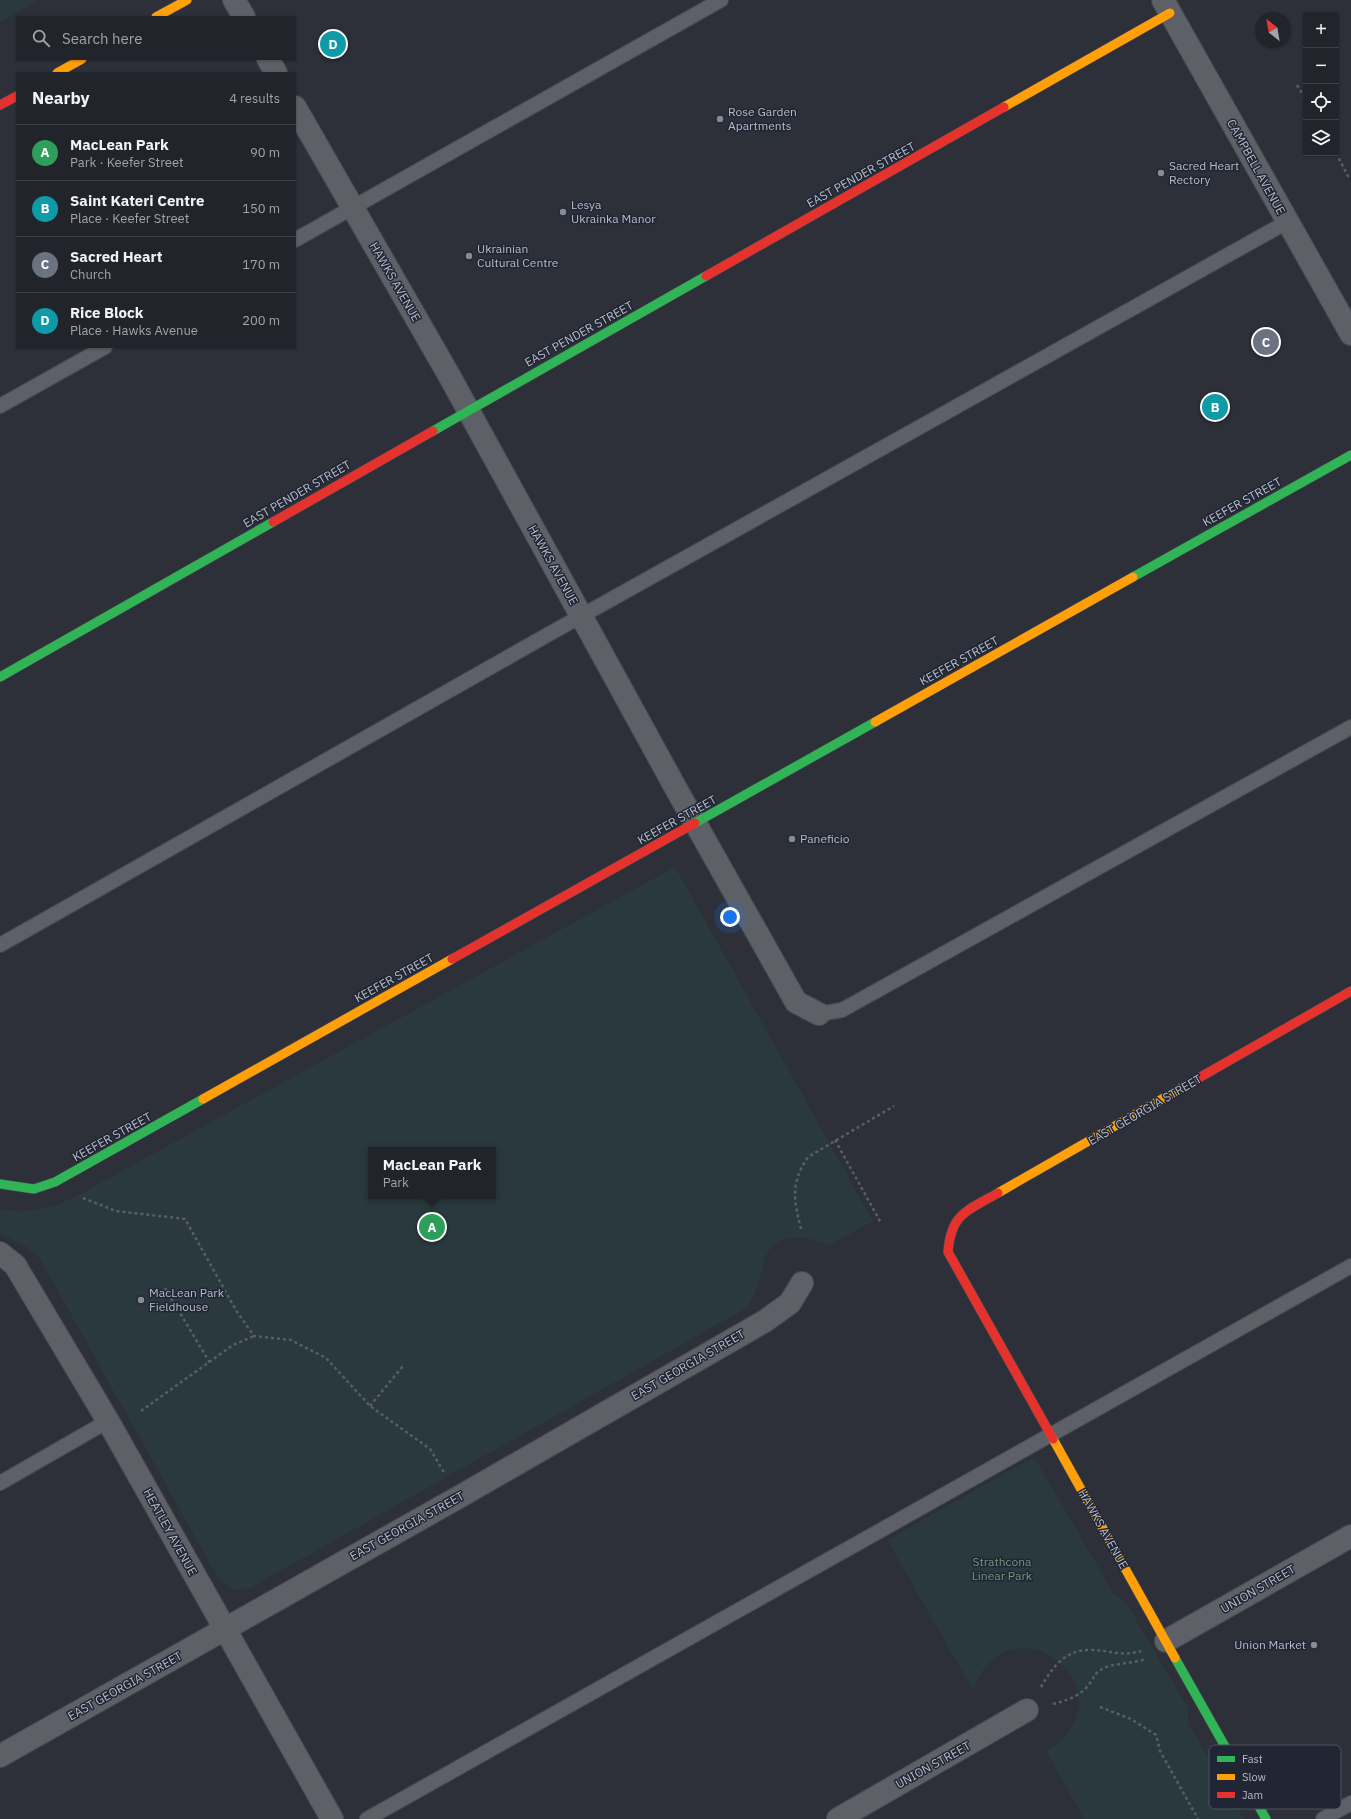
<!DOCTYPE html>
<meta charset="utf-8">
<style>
:root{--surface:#22242b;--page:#2e3037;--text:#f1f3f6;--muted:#a2a4a9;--line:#3f4147;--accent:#b45309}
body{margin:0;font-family:"IBM Plex Sans",sans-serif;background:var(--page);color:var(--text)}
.controls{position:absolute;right:12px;top:12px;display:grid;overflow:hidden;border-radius:0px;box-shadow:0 1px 3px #0004}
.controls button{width:36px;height:36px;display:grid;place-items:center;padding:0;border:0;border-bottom:1px solid var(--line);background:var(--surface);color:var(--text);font:20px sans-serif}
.compass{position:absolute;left:1255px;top:12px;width:36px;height:36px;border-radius:50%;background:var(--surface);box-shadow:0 1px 3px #0004;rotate:329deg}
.you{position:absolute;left:730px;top:917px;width:14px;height:14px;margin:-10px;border:3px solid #fff;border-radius:50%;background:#1a73e8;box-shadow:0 0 0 6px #1a73e833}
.badge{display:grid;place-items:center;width:26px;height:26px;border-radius:50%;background:var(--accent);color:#fff;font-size:13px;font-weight:700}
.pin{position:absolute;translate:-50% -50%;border:2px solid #fff;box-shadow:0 1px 4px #0006}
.popup{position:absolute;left:368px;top:1147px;width:128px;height:52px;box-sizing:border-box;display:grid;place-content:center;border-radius:0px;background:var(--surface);filter:drop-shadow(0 1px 3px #0005);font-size:13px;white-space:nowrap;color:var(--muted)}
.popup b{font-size:15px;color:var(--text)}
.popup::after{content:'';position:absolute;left:50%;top:100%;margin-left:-8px;border:8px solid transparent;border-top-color:var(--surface)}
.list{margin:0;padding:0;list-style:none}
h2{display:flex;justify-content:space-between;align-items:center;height:52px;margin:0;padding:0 16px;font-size:17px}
h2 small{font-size:13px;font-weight:400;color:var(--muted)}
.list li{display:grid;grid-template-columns:26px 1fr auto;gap:12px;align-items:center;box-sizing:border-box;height:56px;padding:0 16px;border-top:1px solid var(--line)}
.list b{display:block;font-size:15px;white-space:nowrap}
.list p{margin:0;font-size:13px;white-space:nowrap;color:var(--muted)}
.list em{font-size:13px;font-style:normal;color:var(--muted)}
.icon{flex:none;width:22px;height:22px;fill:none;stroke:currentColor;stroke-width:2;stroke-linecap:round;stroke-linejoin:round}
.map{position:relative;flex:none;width:1351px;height:1819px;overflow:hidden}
.search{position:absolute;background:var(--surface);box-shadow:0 1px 3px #0004;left:16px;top:16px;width:280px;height:44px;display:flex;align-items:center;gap:10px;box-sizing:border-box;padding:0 14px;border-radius:0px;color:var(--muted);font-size:15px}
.panel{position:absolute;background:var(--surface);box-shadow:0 1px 3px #0004;left:16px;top:72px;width:280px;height:276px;border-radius:0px}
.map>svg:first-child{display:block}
</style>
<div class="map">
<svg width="1351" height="1819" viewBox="0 0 1351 1819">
<rect width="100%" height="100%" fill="#2d3039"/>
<path fill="#2a393e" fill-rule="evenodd" d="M0,0H38L0,22Z
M675,867L873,1221L829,1246C808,1236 784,1230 768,1252C763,1259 763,1267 761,1275C758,1286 753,1296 748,1307L250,1588L233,1590L218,1578L40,1259L27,1247L0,1233V1209C26,1214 47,1210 71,1199ZM371,1150H493V1196H371Z
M1034,1457L1114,1594L1125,1601L1188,1708V1723L1244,1819H1084L1046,1751C1052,1747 1058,1743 1064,1739C1067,1735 1069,1730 1072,1726C1100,1677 1034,1624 992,1660C982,1668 978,1679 973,1690L887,1540Z"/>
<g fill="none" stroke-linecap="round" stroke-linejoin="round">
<defs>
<path id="lane" d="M295,240L721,0
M0,406L105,347
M0,945L549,634L1287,222
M819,1014L842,1010L1351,727
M0,1483L108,1421
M367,1819L1351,1266
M1323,1819L1351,1803"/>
<path id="street" d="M234,0L244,17
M1163,0L1351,334
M268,59L276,73
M295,107L450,377L679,794L796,1002L819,1014
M0,1253L15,1265L108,1421L332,1819
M1166,1641L1351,1536
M0,1756L459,1497L765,1321L790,1303L802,1283
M838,1819L1027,1710"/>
<path id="fast" d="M433,431L706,276
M1133,577L1351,455
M0,677L273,522
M695,823L875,722
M0,1184L34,1189L55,1182L203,1099
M1175,1658L1266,1819"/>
<path id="slow" d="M156,17L187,0
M57,73L82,59
M1004,107L1170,13
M875,722L1133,577
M203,1099L452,959
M998,1193L1190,1083
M1053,1439L1175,1658"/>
<path id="jam" d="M0,105L17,96
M706,276L1004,107
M273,522L433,431
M452,959L695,823
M1190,1083L1351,991
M998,1193C967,1211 951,1213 948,1252L1053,1439"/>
</defs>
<use href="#lane" stroke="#494b52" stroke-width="16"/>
<use href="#street" stroke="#494b52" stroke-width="24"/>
<use href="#fast" stroke="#4a4d56" stroke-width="10"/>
<use href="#slow" stroke="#4a4d56" stroke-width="10"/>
<use href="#jam" stroke="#4a4d56" stroke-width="10"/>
<path stroke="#5a5e64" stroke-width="2.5" stroke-dasharray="3 3" stroke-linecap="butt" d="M1297,85L1306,100
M1336,153L1349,178
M835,1140L881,1223
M83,1198L116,1211L185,1219L237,1312L254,1336L291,1340L326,1358L370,1406L430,1449L445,1474
M801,1229C794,1201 790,1183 808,1157L894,1106
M165,1288L210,1363
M370,1406L403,1366
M141,1411L233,1345L254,1336
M1041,1687C1052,1668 1065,1649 1091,1650C1110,1650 1121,1657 1141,1651
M1053,1704C1068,1700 1081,1696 1090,1683C1094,1677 1096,1672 1102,1669C1112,1663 1131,1664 1145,1659
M1100,1707L1131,1719L1156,1735L1160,1751L1198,1819"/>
<use href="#lane" stroke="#5d6067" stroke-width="14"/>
<use href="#street" stroke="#5d6067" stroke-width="22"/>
<use href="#fast" stroke="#30b455" stroke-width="9"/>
<use href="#slow" stroke="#ff9f0a" stroke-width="9"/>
<use href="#jam" stroke="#e5322d" stroke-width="9"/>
</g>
<g fill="#878b97" stroke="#202633" stroke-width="1.5">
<circle cx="720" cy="119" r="4"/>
<circle cx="1161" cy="173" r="4"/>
<circle cx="563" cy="212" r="4"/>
<circle cx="469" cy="256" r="4"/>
<circle cx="792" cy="839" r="4"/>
<circle cx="141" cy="1300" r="4"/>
<circle cx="1314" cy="1645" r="4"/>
</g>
<g text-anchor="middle" stroke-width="3" stroke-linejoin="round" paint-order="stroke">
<g font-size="12" fill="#b8bcc9" stroke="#202633" text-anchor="start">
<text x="728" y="116">Rose Garden<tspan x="728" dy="14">Apartments</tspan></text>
<text x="1169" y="170">Sacred Heart<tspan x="1169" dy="14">Rectory</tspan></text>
<text x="571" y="209">Lesya<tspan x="571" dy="14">Ukrainka Manor</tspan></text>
<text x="477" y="253">Ukrainian<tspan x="477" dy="14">Cultural Centre</tspan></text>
<text x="800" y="843">Paneficio</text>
<text x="149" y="1297">MacLean Park<tspan x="149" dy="14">Fieldhouse</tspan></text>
<text x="1306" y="1649" text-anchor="end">Union Market</text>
</g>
<g font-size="12" fill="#b8bcc9" stroke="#202633">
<text transform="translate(1256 167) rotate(61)" y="4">CAMPBELL AVENUE</text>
<text transform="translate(861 175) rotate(-29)" y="4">EAST PENDER STREET</text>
<text transform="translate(395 282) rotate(60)" y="4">HAWKS AVENUE</text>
<text transform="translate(579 334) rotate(-29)" y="4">EAST PENDER STREET</text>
<text transform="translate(297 494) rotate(-30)" y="4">EAST PENDER STREET</text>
<text transform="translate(1242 502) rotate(-29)" y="4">KEEFER STREET</text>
<text transform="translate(553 565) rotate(61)" y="4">HAWKS AVENUE</text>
<text transform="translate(959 661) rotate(-29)" y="4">KEEFER STREET</text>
<text transform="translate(677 820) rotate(-29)" y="4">KEEFER STREET</text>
<text transform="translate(394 978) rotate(-29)" y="4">KEEFER STREET</text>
<text transform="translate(1145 1110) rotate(-30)" y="4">EAST GEORGIA STREET</text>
<text transform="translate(112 1137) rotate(-29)" y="4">KEEFER STREET</text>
<text transform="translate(688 1365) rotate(-30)" y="4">EAST GEORGIA STREET</text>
<text transform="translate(407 1526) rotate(-29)" y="4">EAST GEORGIA STREET</text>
<text transform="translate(1103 1529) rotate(61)" y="4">HAWKS AVENUE</text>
<text transform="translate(170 1532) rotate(61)" y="4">HEATLEY AVENUE</text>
<text transform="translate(1258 1589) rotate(-30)" y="4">UNION STREET</text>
<text transform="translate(125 1686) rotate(-29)" y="4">EAST GEORGIA STREET</text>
<text transform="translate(933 1765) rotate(-29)" y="4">UNION STREET</text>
</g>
<g font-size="12" fill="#71987f" stroke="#202633">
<text x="1002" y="1566">Strathcona<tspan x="1002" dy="14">Linear Park</tspan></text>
</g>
</g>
<rect x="1209" y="1745" width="132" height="64" rx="6" fill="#202633" stroke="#4e5360" stroke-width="1"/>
<rect x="1217" y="1756" width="18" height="6" fill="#30b455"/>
<rect x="1217" y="1774" width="18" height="6" fill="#ff9f0a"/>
<rect x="1217" y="1792" width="18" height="6" fill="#e5322d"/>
<g font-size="11" fill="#b8bcc9">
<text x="1242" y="1763">Fast</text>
<text x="1242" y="1781">Slow</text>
<text x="1242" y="1799">Jam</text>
</g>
</svg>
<div class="controls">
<button>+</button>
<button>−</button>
<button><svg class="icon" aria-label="locate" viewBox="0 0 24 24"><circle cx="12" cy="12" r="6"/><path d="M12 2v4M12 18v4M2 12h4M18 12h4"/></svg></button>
<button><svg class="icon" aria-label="layers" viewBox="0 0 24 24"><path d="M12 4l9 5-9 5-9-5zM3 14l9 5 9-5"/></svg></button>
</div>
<svg class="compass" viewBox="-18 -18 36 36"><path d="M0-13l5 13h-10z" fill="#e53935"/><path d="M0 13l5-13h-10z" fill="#a2a4a9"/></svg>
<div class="you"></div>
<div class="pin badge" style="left:432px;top:1227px;background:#2e9e5b">A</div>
<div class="popup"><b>MacLean Park</b>Park</div>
<div class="pin badge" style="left:1215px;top:407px;background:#0f9aa8">B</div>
<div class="pin badge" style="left:1266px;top:342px;background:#6b7280">C</div>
<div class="pin badge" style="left:333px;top:44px;background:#0f9aa8">D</div>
<div class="search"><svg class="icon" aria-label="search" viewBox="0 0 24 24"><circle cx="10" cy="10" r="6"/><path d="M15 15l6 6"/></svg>Search here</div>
<section class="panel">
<h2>Nearby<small>4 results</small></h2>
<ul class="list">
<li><span class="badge" style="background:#2e9e5b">A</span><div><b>MacLean Park</b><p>Park · Keefer Street</p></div><em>90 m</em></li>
<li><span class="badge" style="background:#0f9aa8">B</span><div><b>Saint Kateri Centre</b><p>Place · Keefer Street</p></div><em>150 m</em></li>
<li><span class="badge" style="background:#6b7280">C</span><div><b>Sacred Heart</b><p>Church</p></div><em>170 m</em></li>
<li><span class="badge" style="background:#0f9aa8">D</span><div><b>Rice Block</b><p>Place · Hawks Avenue</p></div><em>200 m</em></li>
</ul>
</section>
</div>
